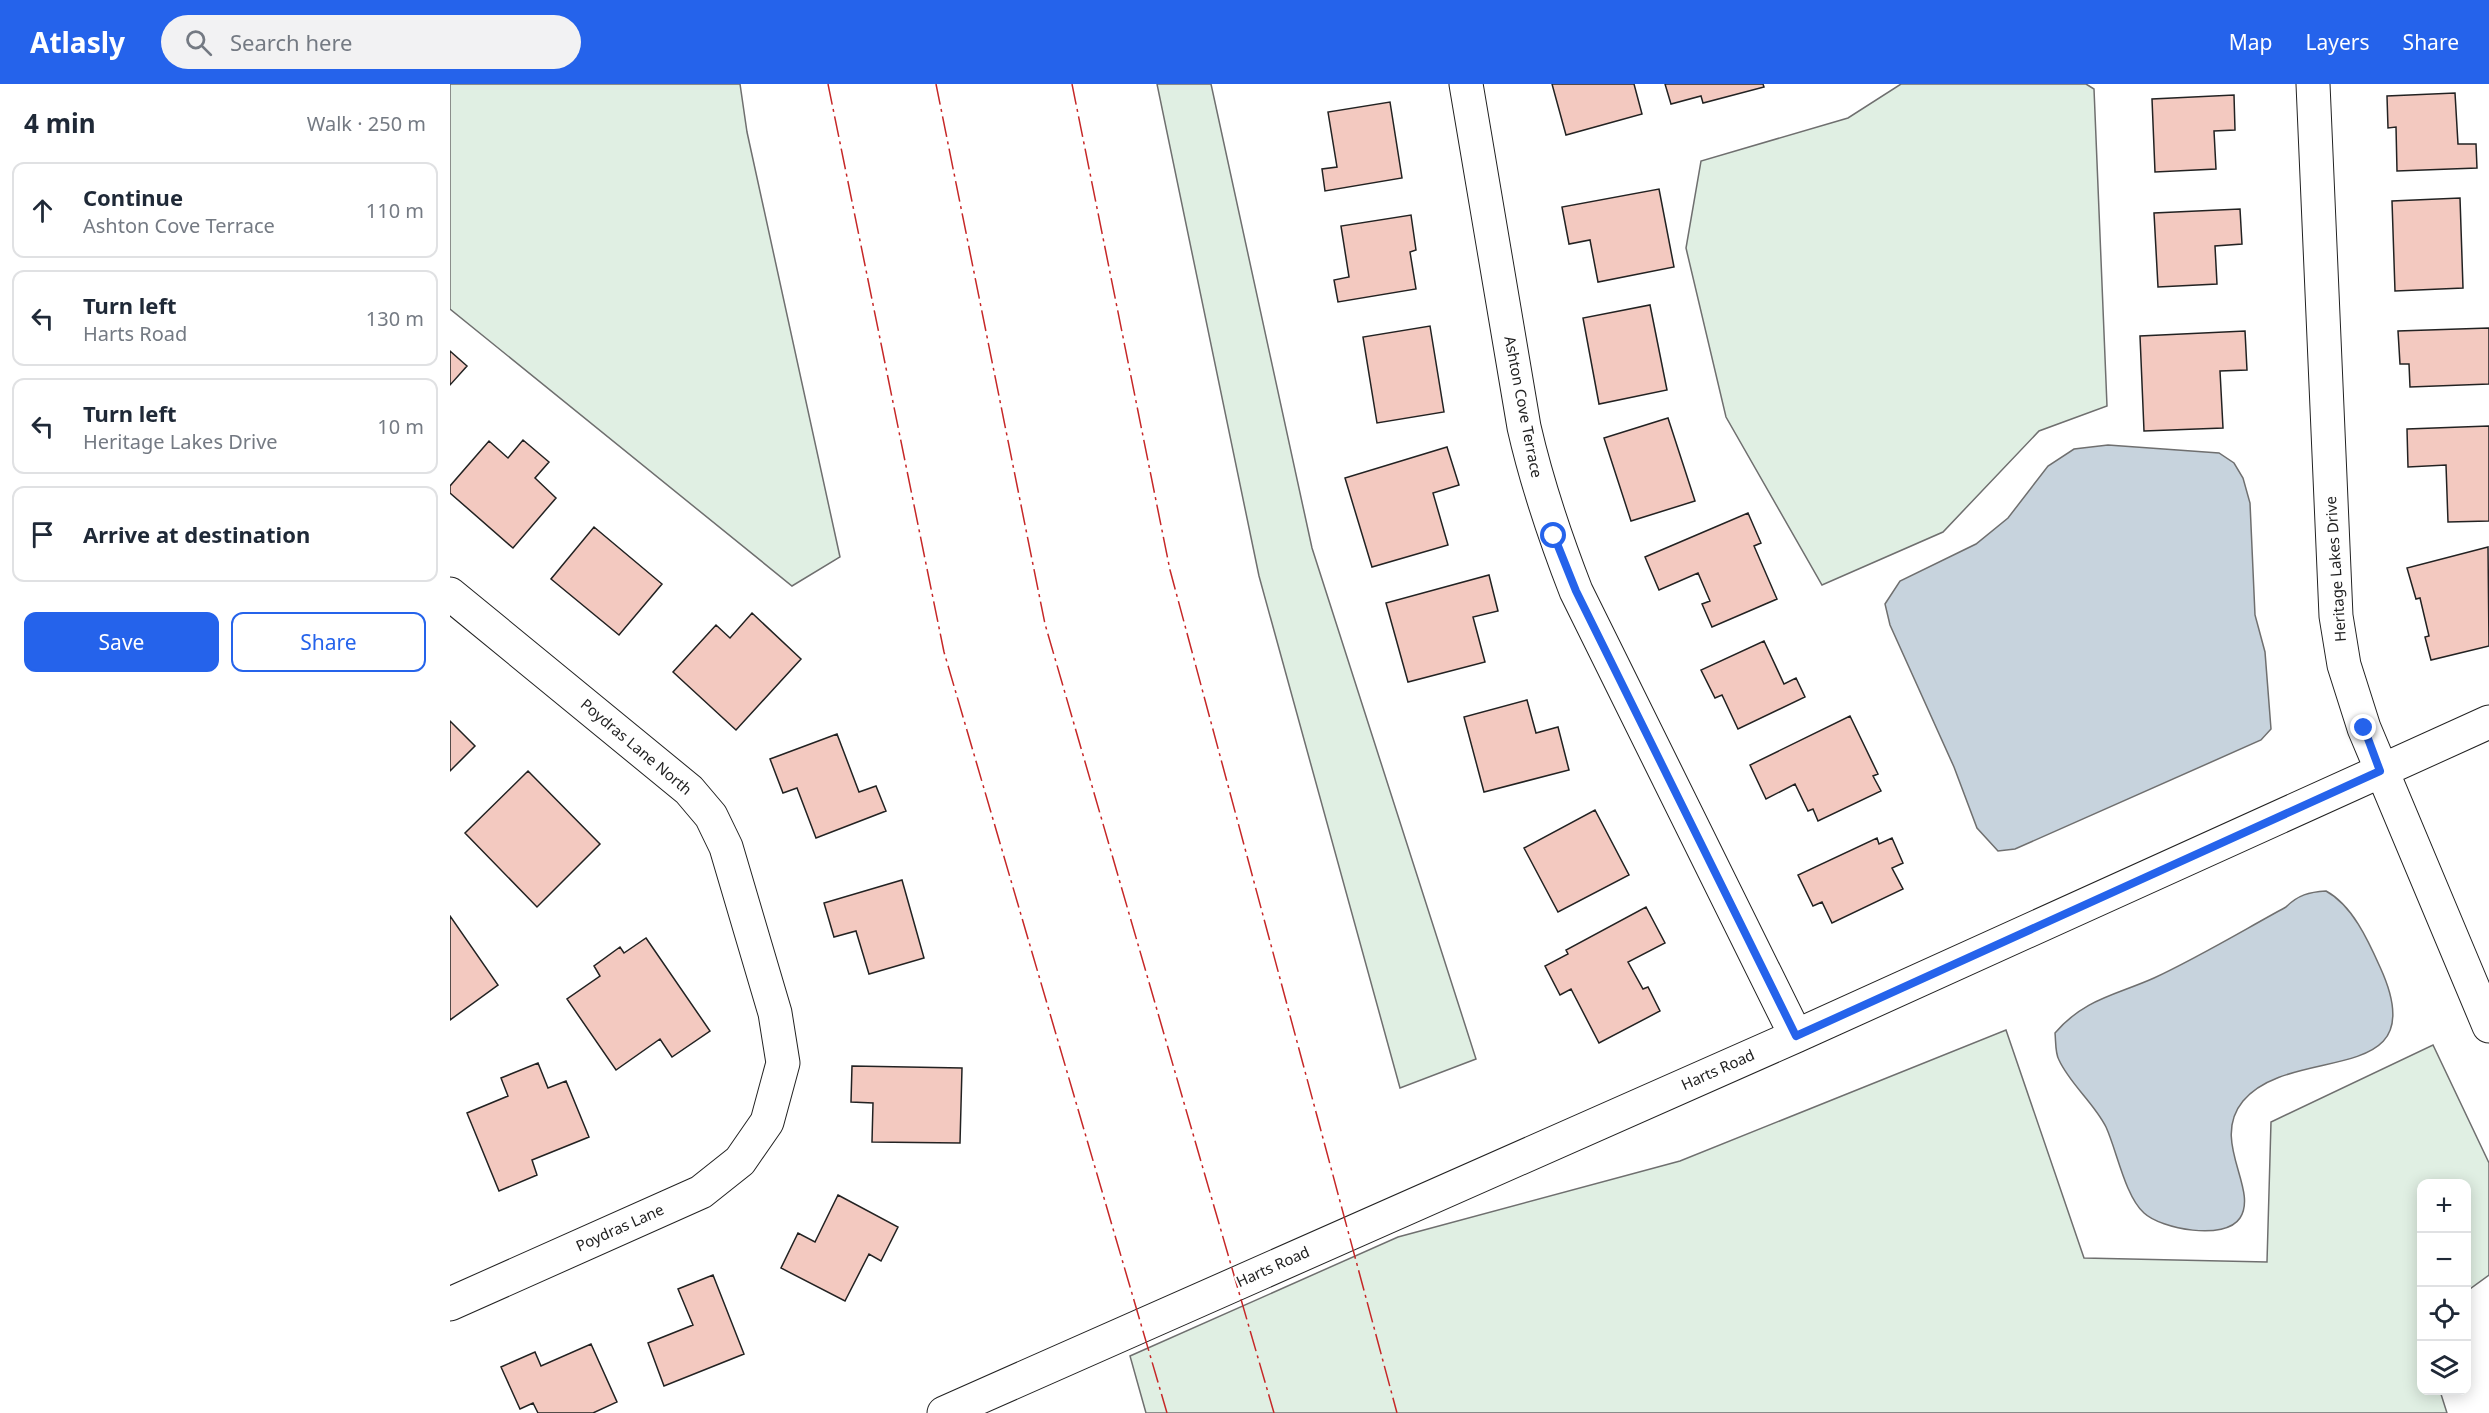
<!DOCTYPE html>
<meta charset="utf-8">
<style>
:root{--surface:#fff;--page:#f2f2f3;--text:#1f2937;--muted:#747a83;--line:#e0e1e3;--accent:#2563eb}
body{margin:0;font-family:"Noto Sans",sans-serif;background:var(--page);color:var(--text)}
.controls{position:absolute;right:18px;bottom:18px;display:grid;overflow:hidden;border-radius:12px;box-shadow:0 3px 15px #0003}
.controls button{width:54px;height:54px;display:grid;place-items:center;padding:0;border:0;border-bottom:2px solid var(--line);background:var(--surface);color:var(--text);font:30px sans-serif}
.stop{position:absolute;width:18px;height:18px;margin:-14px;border:4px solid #2563eb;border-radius:50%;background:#fff}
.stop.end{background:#2563eb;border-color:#fff;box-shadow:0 2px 6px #0008}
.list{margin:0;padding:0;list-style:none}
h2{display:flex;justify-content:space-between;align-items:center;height:78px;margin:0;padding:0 24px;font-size:26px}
h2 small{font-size:20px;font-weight:400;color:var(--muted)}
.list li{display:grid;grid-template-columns:39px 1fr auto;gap:18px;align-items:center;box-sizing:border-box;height:96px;margin:0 12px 12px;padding:0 12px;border:2px solid var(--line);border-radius:12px}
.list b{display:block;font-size:22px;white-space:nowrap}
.list p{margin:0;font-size:20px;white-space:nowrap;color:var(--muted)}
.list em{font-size:20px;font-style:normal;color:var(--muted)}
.actions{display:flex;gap:12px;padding:18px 24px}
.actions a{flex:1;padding:14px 0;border:2px solid var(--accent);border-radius:12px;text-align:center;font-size:21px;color:var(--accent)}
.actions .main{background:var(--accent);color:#fff}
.icon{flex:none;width:33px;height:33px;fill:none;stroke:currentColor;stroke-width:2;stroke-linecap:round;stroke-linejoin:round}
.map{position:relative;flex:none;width:2039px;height:1329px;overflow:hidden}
header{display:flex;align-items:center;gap:36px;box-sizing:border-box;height:84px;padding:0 30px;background:var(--accent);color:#fff}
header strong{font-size:28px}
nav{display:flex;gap:33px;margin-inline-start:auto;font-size:21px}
.search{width:420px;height:54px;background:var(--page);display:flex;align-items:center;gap:15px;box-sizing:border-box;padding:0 21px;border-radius:33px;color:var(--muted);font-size:22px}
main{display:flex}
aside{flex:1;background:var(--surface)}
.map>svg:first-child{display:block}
</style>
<header>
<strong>Atlasly</strong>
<div class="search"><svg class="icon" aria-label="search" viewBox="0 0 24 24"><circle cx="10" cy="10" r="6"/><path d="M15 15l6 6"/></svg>Search here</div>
<nav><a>Map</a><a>Layers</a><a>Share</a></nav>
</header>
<main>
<aside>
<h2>4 min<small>Walk · 250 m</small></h2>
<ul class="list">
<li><svg class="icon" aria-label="ahead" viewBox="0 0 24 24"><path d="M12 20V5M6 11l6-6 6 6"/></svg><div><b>Continue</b><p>Ashton Cove Terrace</p></div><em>110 m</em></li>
<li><svg class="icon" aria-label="left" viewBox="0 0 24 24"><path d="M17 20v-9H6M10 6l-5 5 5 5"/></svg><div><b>Turn left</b><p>Harts Road</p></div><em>130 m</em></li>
<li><svg class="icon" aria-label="left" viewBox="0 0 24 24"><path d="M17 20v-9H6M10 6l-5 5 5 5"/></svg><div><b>Turn left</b><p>Heritage Lakes Drive</p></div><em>10 m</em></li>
<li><svg class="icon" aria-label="arrive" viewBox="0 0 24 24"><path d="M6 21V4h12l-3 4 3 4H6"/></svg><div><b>Arrive at destination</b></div></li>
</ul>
<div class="actions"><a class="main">Save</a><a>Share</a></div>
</aside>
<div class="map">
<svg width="2039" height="1329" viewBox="0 0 2039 1329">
<rect width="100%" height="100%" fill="#fff"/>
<path fill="#e0efe3" stroke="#6f6f6f" stroke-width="1.5" d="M0,0H290L297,48L390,473L342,502L0,225Z
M707,0H761L862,464L1026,975L950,1004L809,492Z
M1451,0H1636L1644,5L1657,322L1589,347L1493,448L1372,501L1276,333L1236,164L1251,77L1398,34Z
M1556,946L1634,1174L1817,1178L1821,1038L1983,961L2039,1079V1191L2017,1207L2016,1100H1972V1306L1990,1307L1997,1329H696L680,1272L948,1153L1230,1077Z"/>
<path fill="#c7d3dd" stroke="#6f6f6f" stroke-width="1.5" d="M1658,361L1769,369L1784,379L1793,394L1800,419L1805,531L1815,568L1821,645L1811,656L1565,765L1548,767L1527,744L1504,683L1440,541L1435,520L1450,497L1526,460L1558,434L1598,382L1624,365Z
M1876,807C1902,821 1918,856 1930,883C1987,1007 1842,958 1793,1017C1760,1057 1809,1105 1790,1134C1775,1157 1711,1145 1694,1129C1675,1112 1667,1067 1656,1043C1644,1019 1620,1000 1609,976C1605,969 1606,958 1605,949C1634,915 1666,911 1704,894C1749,873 1792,847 1836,823C1848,811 1859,808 1876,807Z"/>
<path fill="#f3c9c0" stroke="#222" stroke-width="1.5" d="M1102,0H1184L1192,30L1116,51Z
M1215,0H1313L1314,3L1253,19L1251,12L1221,20Z
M2005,9L2008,60H2026L2027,84L1947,87L1946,43L1938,44L1937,12Z
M1784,11L1785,46L1764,47L1766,85L1705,88L1702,15Z
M940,18L952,94L875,107L872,85L887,83L878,28Z
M1209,105L1224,183L1148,198L1140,156L1119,160L1112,123Z
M2010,114L2013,204L1945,207L1942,117Z
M1790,125L1792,160L1765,162L1767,200L1708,203L1704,129Z
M961,131L966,166L960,168L966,205L888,218L884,196L899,193L891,142Z
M1200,221L1217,306L1149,320L1133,234Z
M980,242L994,328L927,339L913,253Z
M2039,244V300L1960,303L1959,280H1950L1948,247Z
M1795,247L1797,286L1770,287L1773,344L1694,347L1690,252Z
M0,267L17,282L0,301Z
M1218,334L1245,417L1181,437L1154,354Z
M2039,342V437L1998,438L1996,381L1958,383L1957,345Z
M73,356L99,378L85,394L106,414L63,464L0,409V402L39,357L58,374Z
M997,363L1009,401L983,409L998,461L922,483L895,394Z
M1298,429L1311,459L1304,462L1327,515L1262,543L1252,520L1260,517L1248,489L1209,506L1195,473Z
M144,443L212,500L169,551L101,495Z
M2038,463L2039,562L1981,576L1975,553L1979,552L1970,514L1966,515L1957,484Z
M1039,491L1048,527L1023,533L1035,578L958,598L936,519Z
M302,529L351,575L286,646L223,588L266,541L280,554Z
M1314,557L1334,600L1346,594L1355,613L1288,645L1272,611L1265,614L1251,586Z
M1077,616L1086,649L1108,643L1119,686L1034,708L1014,633Z
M1400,632L1428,690L1423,692L1431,707L1368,737L1363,725L1358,727L1345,700L1316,715L1300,681Z
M0,637L25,662L0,687Z
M387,650L409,708L426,702L436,727L366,754L347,704L333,709L320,675Z
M78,687L150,760L87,823L15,749Z
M1145,726L1179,791L1108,828L1074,764Z
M1427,754L1429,760L1442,754L1453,779L1442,784L1453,805L1382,839L1372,818L1363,822L1348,791Z
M452,796L474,874L419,890L406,847L384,853L374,819Z
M1196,823L1215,859L1178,878L1193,905L1198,903L1210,927L1149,959L1121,905L1110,911L1095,882L1118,870L1116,866Z
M0,832L48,901L0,936Z
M196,854L260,947L222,973L210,955L166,986L117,915L150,892L144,882L170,863L174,869Z
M88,979L98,1004L116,997L139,1053L82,1076L87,1091L49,1107L17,1029L58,1012L51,994Z
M402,982L512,984L510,1059L422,1058L423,1019L401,1018Z
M388,1111L448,1143L431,1177L419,1170L395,1217L331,1184L348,1149L365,1158Z
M263,1191L294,1270L214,1302L198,1259L243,1241L228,1205Z
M141,1260L167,1318L143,1329H88L83,1319L70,1325L51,1283L85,1268L91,1282Z"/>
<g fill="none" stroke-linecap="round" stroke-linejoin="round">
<defs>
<path id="minor" d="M1016,0L1074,343C1087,400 1105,453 1126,507L1346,952
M1863,0L1886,532L1894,581L1914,644L2039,942
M0,510L239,706L261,732L276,763L325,929L333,979L317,1038L290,1077L251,1108L0,1220
M494,1329L1346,952L2039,638"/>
</defs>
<use href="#minor" stroke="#222" stroke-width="35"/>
<use href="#minor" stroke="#fff" stroke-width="33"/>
<path stroke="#c62828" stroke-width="1.5" stroke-dasharray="21 4.5 3 4.5" stroke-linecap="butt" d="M378,0L494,568L717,1329
M486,0L595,540L824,1329
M622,0L720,486L947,1329"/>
</g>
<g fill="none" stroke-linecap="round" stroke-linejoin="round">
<path stroke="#2563eb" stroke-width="8" d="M1104,452L1126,507L1346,952L1930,687L1914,644"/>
</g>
<g text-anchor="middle" stroke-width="4.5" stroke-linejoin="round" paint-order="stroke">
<g font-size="15" fill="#222" stroke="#fff">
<text transform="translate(1073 323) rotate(79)" y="5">Ashton Cove Terrace</text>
<text transform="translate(1886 485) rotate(-94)" y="5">Heritage Lakes Drive</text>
<text transform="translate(186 663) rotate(40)" y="5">Poydras Lane North</text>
<text transform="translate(1268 986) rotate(-24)" y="5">Harts Road</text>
<text transform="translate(170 1144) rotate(-24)" y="5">Poydras Lane</text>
<text transform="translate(823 1183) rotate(-24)" y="5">Harts Road</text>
</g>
</g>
</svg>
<div class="controls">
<button>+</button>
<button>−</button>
<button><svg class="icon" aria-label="locate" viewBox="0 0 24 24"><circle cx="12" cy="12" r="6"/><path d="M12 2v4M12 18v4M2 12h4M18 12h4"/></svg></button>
<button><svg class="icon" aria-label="layers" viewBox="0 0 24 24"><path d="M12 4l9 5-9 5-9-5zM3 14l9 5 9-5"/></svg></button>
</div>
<div class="stop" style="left:1104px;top:452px"></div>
<div class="stop end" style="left:1914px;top:644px"></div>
</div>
</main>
